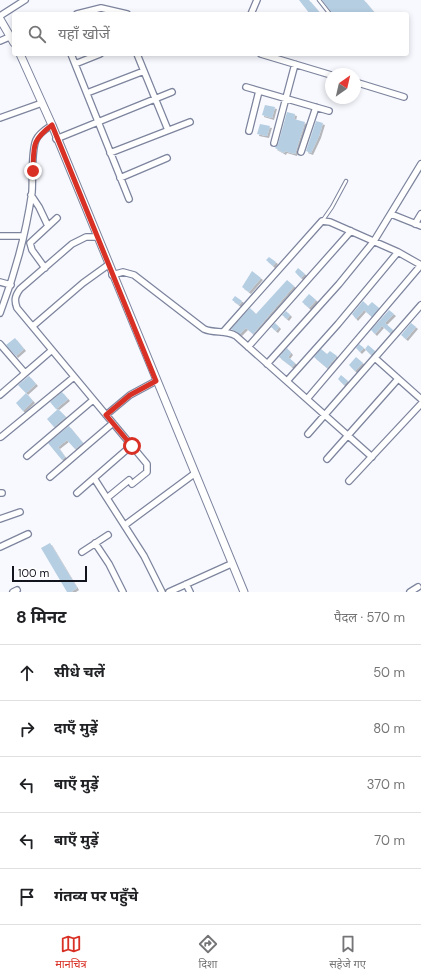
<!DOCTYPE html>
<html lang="hi">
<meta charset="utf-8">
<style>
:root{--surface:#fff;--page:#f2f2f2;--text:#202124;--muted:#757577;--line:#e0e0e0;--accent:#d93025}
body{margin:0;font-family:"DM Sans","Noto Sans Devanagari",sans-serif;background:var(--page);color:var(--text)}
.compass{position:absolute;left:325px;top:68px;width:36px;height:36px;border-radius:50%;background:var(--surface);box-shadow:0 2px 6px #0003;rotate:34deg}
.scale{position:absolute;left:12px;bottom:10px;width:75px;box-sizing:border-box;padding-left:4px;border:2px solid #11131d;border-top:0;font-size:11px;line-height:14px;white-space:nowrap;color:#11131d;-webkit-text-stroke:3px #fff;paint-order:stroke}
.stop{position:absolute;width:12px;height:12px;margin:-9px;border:3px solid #d93025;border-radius:50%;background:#fff}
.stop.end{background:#d93025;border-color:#fff;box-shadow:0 1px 4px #0008}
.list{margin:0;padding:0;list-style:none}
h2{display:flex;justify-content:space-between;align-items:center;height:52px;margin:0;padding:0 16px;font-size:17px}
h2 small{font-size:13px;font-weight:400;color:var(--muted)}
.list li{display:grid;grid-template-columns:26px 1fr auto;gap:12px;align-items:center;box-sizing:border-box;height:56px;padding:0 16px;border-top:1px solid var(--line)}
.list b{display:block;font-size:15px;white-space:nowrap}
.list em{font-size:13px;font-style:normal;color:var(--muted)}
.icon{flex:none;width:22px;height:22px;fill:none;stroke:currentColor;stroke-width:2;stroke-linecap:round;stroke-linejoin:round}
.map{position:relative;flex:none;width:421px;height:592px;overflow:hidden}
.search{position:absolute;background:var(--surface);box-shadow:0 2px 6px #0003;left:12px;right:12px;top:12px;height:44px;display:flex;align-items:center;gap:10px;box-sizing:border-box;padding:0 14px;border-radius:4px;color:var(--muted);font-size:15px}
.sheet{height:332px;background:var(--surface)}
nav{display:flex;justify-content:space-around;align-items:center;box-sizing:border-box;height:56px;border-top:1px solid var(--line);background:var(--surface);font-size:11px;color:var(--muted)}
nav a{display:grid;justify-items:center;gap:2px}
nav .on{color:var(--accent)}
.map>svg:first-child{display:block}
</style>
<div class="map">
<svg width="421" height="592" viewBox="0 0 421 592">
<defs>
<filter id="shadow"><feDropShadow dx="2" dy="2" stdDeviation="0" flood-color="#0004"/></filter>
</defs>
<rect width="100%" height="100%" fill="#f7f9ff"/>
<path fill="#b5cee2" filter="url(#shadow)" d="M299,0H309L321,14H310Z
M322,0H364L374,12L372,14H333Z
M265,105L275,107L272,118L262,115Z
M287,112L295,114L294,119L305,122L295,154L285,151L284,153L275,148L278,144Z
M316,121L323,123L319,136L311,153L306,151Z
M260,124L270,126L267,136L257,134Z
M269,257L276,262L273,266L266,260Z
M298,268L305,274L301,278L295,272Z
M252,271L261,278L249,292L242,287Z
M287,280L294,286L253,334L246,328L240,334L231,329L250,308L256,314Z
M309,294L316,300L309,308L302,302Z
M235,296L242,301L239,305L232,300Z
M363,301L368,306L372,302L379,308L372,317L364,310L356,319L352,314Z
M389,310L394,314L385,323L393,330L390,333L382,326L375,334L371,330Z
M286,311L290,315L287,319L282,315Z
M275,323L279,327L276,331L271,327Z
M411,323L416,327L406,339L401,335Z
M15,338L24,349L16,356L6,345Z
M359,344L364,348L360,352L356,348Z
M368,345L375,351L371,355L365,349Z
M287,348L291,353L288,357L295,363L292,367L279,357Z
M321,349L327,354L330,351L337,356L327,368L314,357Z
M356,357L363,363L355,371L349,365Z
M341,375L348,381L344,385L338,379Z
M29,376L36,384L26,393L18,385Z
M62,392L68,399L56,409L50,402Z
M26,393L33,401L23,411L16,403Z
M58,409L66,417L54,427L47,419Z
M69,426L83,443L75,449L67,440L58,447L65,457L62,460L48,443Z
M50,543L77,588L71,592H67L41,548Z"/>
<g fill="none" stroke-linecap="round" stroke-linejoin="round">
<defs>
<path id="service" d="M319,0L330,14
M323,220L332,207L346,181"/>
<path id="minor" d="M77,14L101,8L127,14
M251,14L257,0
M0,16L25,0
M0,41L14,35
M71,54L129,199
M137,54L168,130
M261,54L331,75
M75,64L100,54
M355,82L404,97
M246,87L329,111
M87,93L144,71
M0,118L42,103
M249,131L259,91
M56,139L172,92
M274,143L295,64
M301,152L316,107
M110,153L190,122
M120,178L167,158
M31,195L39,207L48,226
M391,214L421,226
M415,224L421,214
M0,236H23
M96,237H86L72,244L20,289C15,296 14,300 17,308L147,464V472L132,484
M45,268L32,250L30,243L57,218
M112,275L123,272L134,275L204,329C215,334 225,329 236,336L372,457
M0,282L11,285
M0,313C15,274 26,233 32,192C33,177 31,152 36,140C39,133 46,129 52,125
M33,326L83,283L108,265
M224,331L322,221L330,222L398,252L421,265
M0,344L25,373
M248,347L351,231
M375,358L421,399
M267,364L339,284L374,241L421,164
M287,381L338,324L398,252
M0,395L52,350
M307,399L421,265
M106,415L130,395L156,381
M308,434L421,305
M1,437L74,377
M27,456L93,400
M327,459L398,379
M50,477L113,423
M94,478L144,556L162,592
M349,481L421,404
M0,493H2
M77,493L132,445
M107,498L129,480
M0,519L20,512
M125,525L194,474
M95,543L109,564L123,592
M0,547L28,534
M82,552L108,535
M186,584L190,592
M13,592L17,590
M169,592L231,564
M410,592L418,587"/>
<path id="tertiary" d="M0,19L14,43
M20,54L52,125L244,592"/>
</defs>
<use href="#service" stroke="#7d849d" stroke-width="4.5"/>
<use href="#minor" stroke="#7d849d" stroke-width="8"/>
<use href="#tertiary" stroke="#7d849d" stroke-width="9"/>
<use href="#service" stroke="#fff" stroke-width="2.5"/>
<use href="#minor" stroke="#fff" stroke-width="5.5"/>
<use href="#tertiary" stroke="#fff" stroke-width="7"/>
</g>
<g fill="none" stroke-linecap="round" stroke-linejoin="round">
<path stroke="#d93025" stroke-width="5" d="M33,171C34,146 31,141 52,125L156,381L130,395L106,415L132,446"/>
</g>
</svg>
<svg class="compass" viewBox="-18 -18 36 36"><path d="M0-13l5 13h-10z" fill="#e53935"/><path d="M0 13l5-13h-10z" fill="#757577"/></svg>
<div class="scale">100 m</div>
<div class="stop" style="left:132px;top:446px"></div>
<div class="stop end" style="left:33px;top:171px"></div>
<div class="search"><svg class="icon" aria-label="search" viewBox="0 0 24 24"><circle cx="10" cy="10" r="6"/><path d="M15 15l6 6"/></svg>यहाँ खोजें</div>
</div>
<section class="sheet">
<h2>8 मिनट<small>पैदल · 570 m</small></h2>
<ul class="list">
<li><svg class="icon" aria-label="ahead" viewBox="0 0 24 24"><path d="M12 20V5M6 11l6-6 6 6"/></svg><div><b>सीधे चलें</b></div><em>50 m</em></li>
<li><svg class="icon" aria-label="right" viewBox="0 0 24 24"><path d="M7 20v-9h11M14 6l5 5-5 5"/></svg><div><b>दाएँ मुड़ें</b></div><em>80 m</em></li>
<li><svg class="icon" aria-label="left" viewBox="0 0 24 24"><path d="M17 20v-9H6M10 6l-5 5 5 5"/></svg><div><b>बाएँ मुड़ें</b></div><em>370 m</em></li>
<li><svg class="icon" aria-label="left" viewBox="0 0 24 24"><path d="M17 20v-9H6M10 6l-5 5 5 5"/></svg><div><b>बाएँ मुड़ें</b></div><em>70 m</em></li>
<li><svg class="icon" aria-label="arrive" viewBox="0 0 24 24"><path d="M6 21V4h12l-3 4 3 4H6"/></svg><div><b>गंतव्य पर पहुँचे</b></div></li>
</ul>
</section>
<nav>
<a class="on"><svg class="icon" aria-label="map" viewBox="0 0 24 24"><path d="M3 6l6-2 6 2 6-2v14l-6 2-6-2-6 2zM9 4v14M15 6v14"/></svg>मानचित्र</a>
<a><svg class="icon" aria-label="directions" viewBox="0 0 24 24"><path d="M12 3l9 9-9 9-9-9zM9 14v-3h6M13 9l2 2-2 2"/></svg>दिशा</a>
<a><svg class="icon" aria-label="saved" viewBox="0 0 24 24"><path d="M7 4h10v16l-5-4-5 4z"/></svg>सहेजे गए</a>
</nav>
